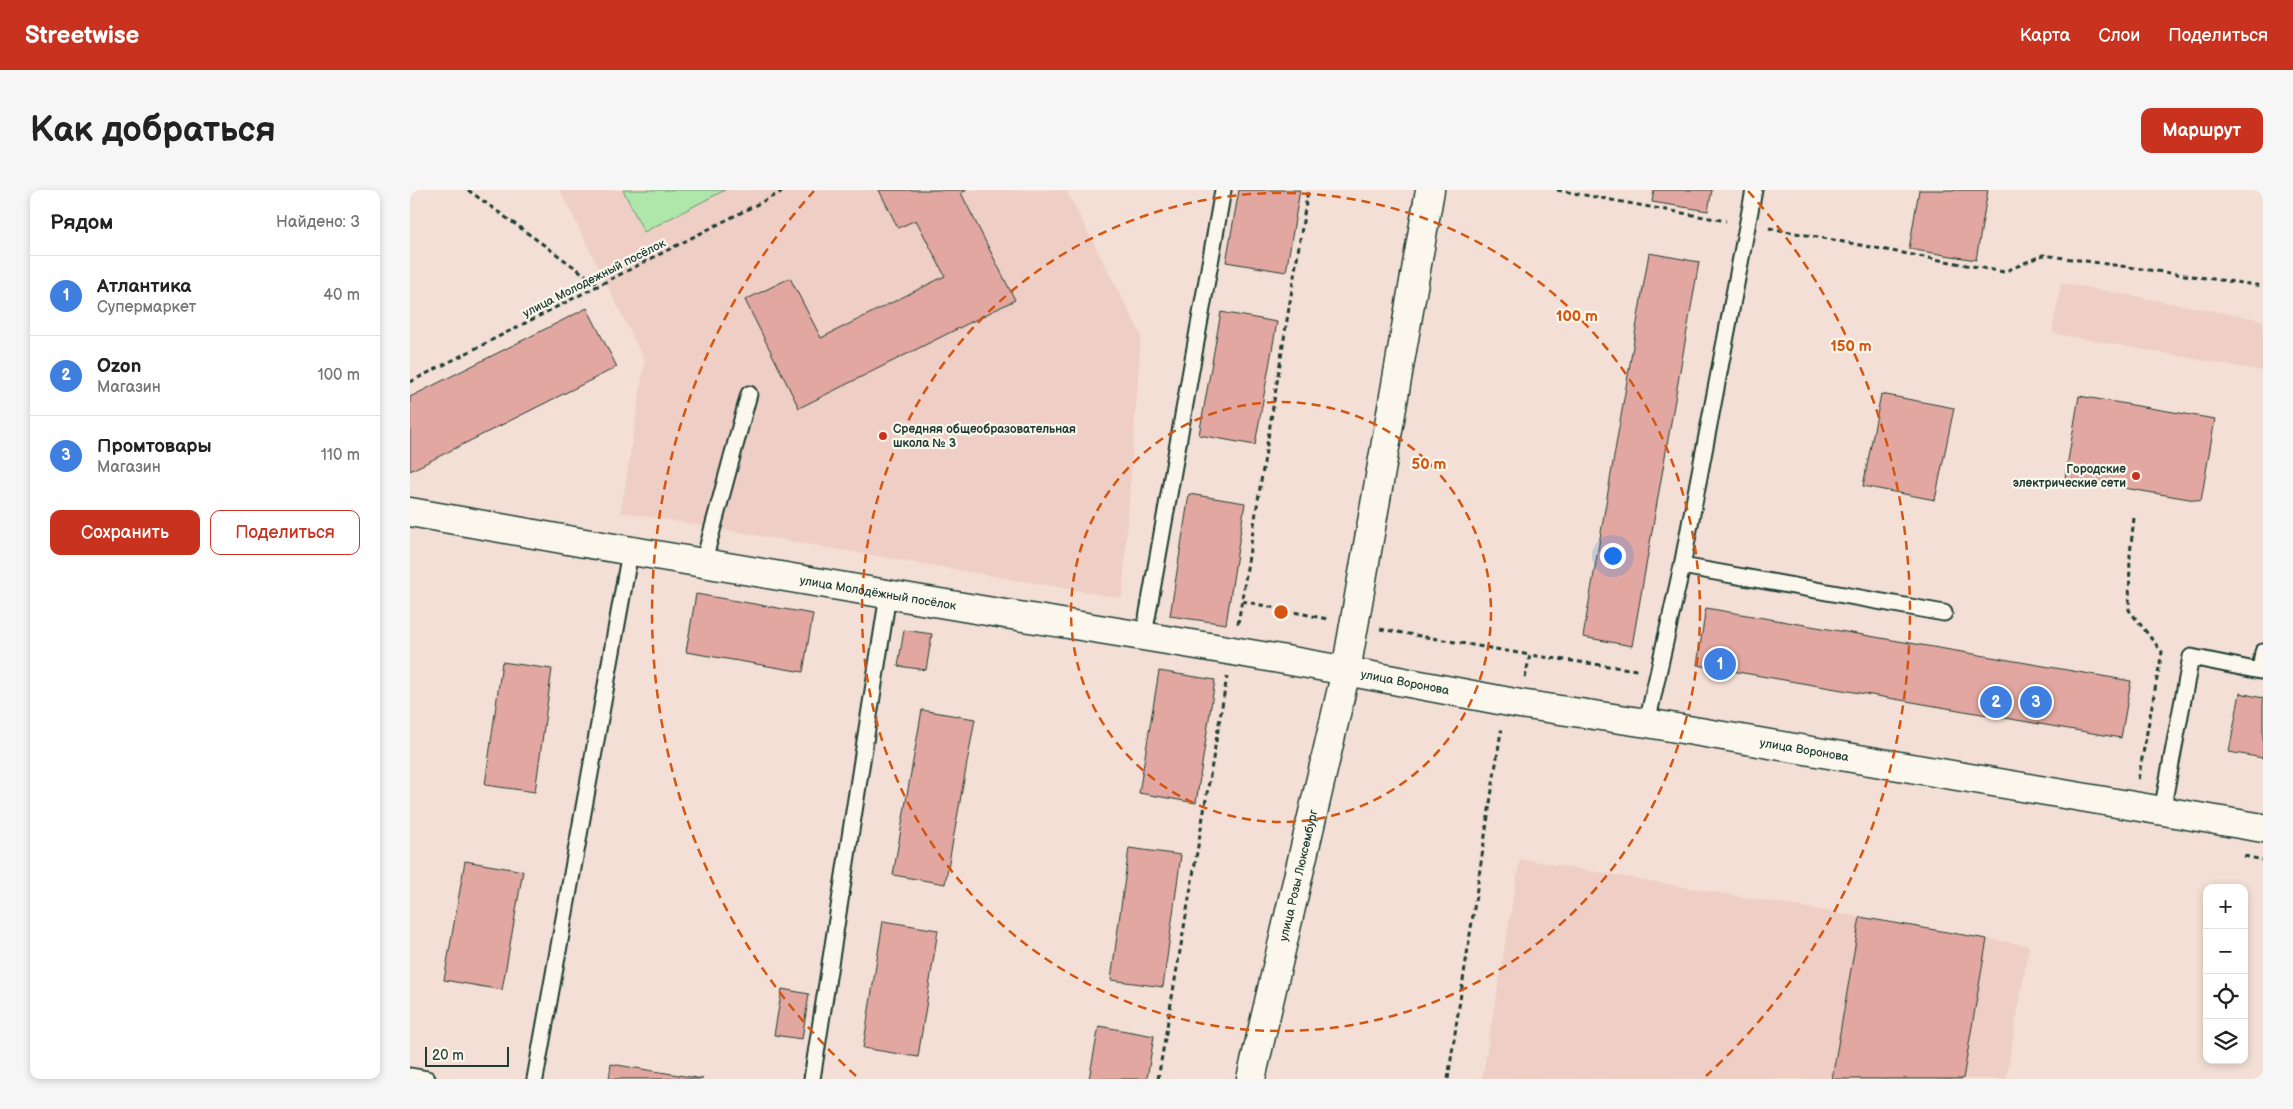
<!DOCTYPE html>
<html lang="ru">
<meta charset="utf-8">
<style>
:root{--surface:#fff;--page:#f6f6f6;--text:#222;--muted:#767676;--line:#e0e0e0;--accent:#c8321e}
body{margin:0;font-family:"Balsamiq Sans",sans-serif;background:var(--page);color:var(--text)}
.controls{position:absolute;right:15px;bottom:15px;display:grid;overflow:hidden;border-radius:10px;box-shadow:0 2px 8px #0003}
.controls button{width:45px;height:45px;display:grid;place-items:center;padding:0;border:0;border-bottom:1px solid var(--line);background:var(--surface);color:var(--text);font:25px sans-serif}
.scale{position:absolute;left:15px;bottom:12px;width:84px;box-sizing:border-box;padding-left:5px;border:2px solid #1f3d34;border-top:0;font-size:14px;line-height:18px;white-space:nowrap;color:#1f3d34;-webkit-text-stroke:4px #fbf7ec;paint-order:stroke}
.you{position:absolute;left:1202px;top:365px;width:18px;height:18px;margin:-12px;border:4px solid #fff;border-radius:50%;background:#1a73e8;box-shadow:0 0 0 8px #1a73e833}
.badge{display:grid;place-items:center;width:32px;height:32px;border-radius:50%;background:var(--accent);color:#fff;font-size:16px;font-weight:700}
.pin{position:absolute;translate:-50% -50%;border:2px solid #fff;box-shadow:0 1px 5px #0006}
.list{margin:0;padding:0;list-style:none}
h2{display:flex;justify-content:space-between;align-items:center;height:65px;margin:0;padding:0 20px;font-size:21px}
h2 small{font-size:16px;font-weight:400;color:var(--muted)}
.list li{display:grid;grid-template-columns:32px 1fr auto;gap:15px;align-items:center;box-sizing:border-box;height:80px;padding:0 20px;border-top:1px solid var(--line)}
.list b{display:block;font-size:19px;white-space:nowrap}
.list p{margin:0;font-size:16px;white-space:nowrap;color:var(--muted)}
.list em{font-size:16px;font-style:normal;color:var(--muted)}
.actions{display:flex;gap:10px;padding:15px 20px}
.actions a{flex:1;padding:11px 0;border:1px solid var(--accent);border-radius:10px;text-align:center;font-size:18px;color:var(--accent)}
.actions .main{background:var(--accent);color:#fff}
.icon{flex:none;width:28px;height:28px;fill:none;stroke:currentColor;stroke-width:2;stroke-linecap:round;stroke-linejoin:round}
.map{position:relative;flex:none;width:1853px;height:889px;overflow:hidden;border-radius:10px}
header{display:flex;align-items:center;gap:30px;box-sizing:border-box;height:70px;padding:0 25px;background:var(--accent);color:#fff}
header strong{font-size:24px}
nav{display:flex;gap:28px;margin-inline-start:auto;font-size:18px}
.intro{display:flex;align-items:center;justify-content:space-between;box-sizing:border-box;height:120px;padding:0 30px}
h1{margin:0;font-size:35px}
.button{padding:12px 22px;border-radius:10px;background:var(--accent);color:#fff;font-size:18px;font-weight:700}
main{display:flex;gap:30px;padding:0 30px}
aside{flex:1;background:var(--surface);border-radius:10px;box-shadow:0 2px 8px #0003}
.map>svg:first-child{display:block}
</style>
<header>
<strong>Streetwise</strong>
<nav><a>Карта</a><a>Слои</a><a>Поделиться</a></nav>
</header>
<div class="intro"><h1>Как добраться</h1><a class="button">Маршрут</a></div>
<main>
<aside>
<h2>Рядом<small>Найдено: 3</small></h2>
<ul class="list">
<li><span class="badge" style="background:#3f7fe0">1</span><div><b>Атлантика</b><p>Супермаркет</p></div><em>40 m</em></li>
<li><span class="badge" style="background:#3f7fe0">2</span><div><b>Ozon</b><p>Магазин</p></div><em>100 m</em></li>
<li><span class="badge" style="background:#3f7fe0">3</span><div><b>Промтовары</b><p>Магазин</p></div><em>110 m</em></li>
</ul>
<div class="actions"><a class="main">Сохранить</a><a>Поделиться</a></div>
</aside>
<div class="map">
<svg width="1853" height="889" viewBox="0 0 1853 889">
<rect width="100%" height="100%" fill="#f3dfd5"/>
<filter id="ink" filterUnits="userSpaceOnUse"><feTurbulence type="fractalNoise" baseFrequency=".02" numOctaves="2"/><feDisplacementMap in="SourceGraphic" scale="10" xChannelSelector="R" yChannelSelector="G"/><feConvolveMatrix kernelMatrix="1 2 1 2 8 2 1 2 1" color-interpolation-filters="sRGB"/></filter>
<g filter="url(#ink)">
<path fill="#eecec5" d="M150,0H656L731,145L712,408L211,322L235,171Z
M1651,93L1853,130V181L1642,143Z
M1110,669L1619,756L1596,889H1072Z"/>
<path fill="#afe6aa" stroke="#67926f" d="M213,0H315L234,42Z"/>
<path fill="#e1a7a0" stroke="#1f3d34" d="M469,0H557L551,3L605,110L389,218L335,110L380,88L411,148L535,86L506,30L488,38Z
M829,0H890L876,82L816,72Z
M1244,0H1302L1298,21L1242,12Z
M1509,0H1578L1566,70L1499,59Z
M1239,63L1289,72L1222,456L1173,447Z
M177,118L207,177L0,281V207Z
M811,122L867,132L845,255L789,245Z
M1471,204L1544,218L1525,310L1453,296Z
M1669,206L1805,229L1791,311L1655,288Z
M779,304L835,313L816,434L760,426Z
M286,404L403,424L393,482L276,462Z
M1296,418L1721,491L1711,548L1287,475Z
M494,440L522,444L516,480L488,476Z
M92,472L142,479L125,602L75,595Z
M749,481L805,490L786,613L729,603Z
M1830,503L1853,508V568L1819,562Z
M512,520L565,529L535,694L483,685Z
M719,658L771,665L753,797L701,790Z
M55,671L113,681L92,800L34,790Z
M1450,727L1577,749L1553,889H1422Z
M473,731L528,740L508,867L453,858Z
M372,799L399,804L392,849L364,845Z
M689,836L744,846L737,889H679Z
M201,874L293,889H199Z"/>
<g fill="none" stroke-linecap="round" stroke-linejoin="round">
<defs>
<path id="lane" d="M293,374L339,204
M1272,376L1534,423
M734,445L813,0
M1237,533L1272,376L1344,0
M1752,621L1781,467L1850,481L1853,462
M0,886L17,889
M125,889L220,362
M402,889L478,405"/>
<g id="street">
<path id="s1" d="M0,322C194,357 388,390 583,422C701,441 819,459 936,481L1020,0"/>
</g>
<g id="secondary">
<path id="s2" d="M841,889L936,481L1110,514L1237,533L1853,638"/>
</g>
</defs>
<use href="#lane" stroke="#1f3d34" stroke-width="19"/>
<use href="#street" stroke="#1f3d34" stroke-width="31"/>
<use href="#secondary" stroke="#1f3d34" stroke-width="31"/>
<path stroke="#1f3d34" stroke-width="3" stroke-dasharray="5 4" stroke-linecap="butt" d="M58,0L189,95
M1147,0L1316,31
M1359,38L1594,82L1633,65L1853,96
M0,192L375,0
M1724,328L1720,364L1719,420L1752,462L1728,590
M832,411L917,429
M828,434L898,0
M970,439L1120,465
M1115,488L1120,465L1227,480
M1834,666L1853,670
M748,889L817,487
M1038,889L1091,541H1093"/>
<use href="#lane" stroke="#fbf7ec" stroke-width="15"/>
<use href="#street" stroke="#fbf7ec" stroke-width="28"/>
<use href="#secondary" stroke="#fbf7ec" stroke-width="28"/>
</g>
</g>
<g fill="none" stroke="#d45610" stroke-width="2.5" stroke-dasharray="9 6">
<circle cx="871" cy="422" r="210"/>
<circle cx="871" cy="422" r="419"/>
<path d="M446 886A629 629 0 0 1 404 1M1338 1A629 629 0 0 1 1296 886"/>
</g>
<g fill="#c8321e" stroke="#fbf7ec" stroke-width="2">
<circle cx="473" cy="246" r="5"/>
<circle cx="1726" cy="286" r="5"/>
</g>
<g text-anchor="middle" stroke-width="4.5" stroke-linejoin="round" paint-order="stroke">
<g font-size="12" fill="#1f3d34" stroke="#fbf7ec">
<text transform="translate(184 88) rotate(-27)" y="4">улица Молодежный посёлок</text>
<text dy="4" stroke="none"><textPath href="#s1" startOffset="475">улица Молодёжный посёлок</textPath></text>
<text dy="4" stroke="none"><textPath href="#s2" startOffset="479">улица Воронова</textPath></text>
<text dy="4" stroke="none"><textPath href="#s2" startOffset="884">улица Воронова</textPath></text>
<text dy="4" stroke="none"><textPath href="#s2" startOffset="209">улица Розы Люксембург</textPath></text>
</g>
<g font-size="12" font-weight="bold" fill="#1f3d34" stroke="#fbf7ec" text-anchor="start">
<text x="483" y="243">Средняя общеобразовательная<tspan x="483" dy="14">школа № 3</tspan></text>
<text x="1716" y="283" text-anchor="end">Городские<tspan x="1716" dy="14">электрические сети</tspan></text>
</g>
</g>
<circle cx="871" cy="422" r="8" fill="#d45610" stroke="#fbf7ec" stroke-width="2.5"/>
<g font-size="15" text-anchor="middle" font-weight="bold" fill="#d45610" stroke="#fbf7ec" stroke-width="4.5" stroke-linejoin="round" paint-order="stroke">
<text x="1167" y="131">100 m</text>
<text x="1441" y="161">150 m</text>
<text x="1019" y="279">50 m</text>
</g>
</svg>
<div class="controls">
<button>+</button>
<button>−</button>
<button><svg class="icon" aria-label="locate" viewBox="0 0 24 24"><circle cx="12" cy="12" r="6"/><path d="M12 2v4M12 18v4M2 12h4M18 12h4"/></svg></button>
<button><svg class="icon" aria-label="layers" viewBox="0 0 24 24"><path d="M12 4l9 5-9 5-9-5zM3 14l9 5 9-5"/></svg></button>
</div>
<div class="scale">20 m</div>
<div class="you"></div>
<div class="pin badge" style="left:1310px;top:474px;background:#3f7fe0">1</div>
<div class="pin badge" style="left:1586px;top:512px;background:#3f7fe0">2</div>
<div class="pin badge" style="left:1626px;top:512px;background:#3f7fe0">3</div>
</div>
</main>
